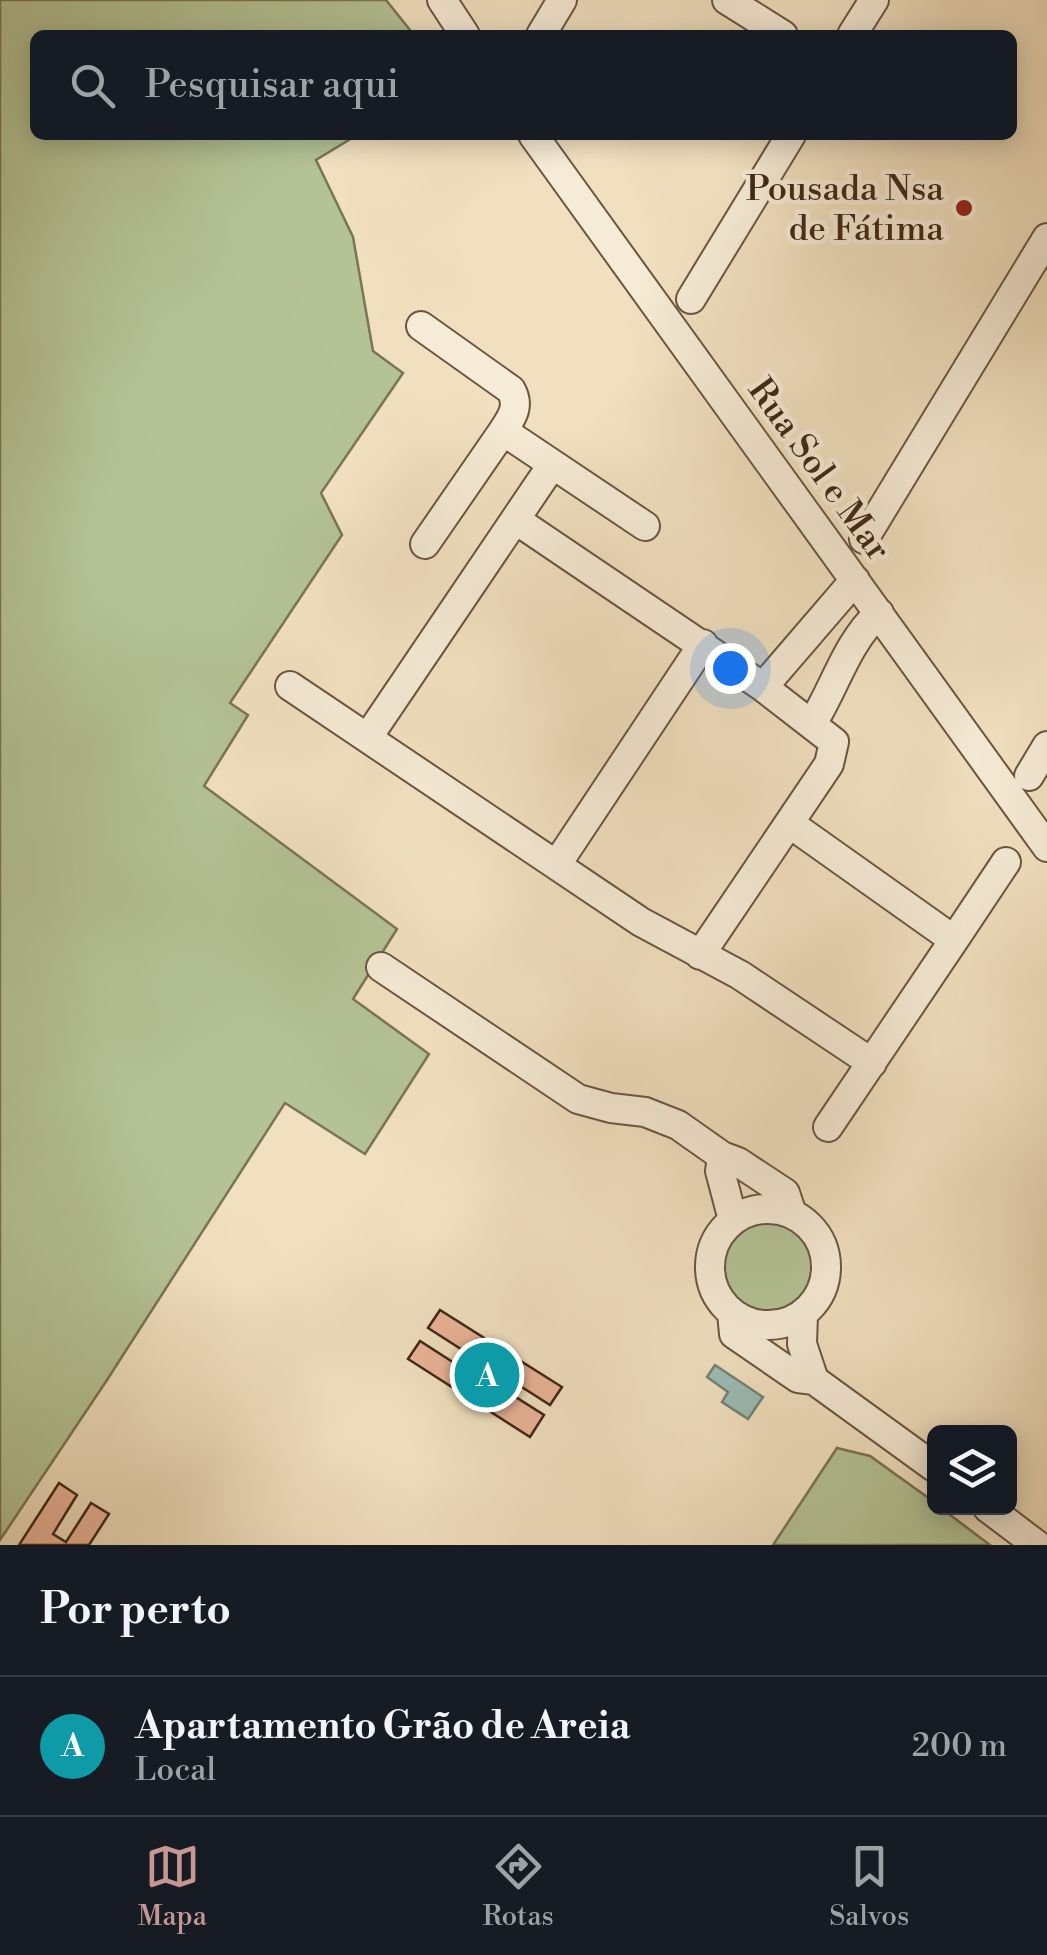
<!DOCTYPE html>
<html lang="pt">
<meta charset="utf-8">
<style>
:root{--surface:#171b24;--page:#20242c;--text:#f1f3f6;--muted:#9ea1a6;--line:#363941;--accent:#c59692}
body{margin:0;font-family:"Libre Bodoni",serif;background:var(--page);color:var(--text)}
.controls{position:absolute;right:30px;bottom:30px;display:grid;overflow:hidden;border-radius:15px;box-shadow:0 5px 25px #0003}
.controls button{width:90px;height:90px;display:grid;place-items:center;padding:0;border:0;border-bottom:2px solid var(--line);background:var(--surface);color:var(--text);font:50px sans-serif}
.you{position:absolute;left:730px;top:668px;width:35px;height:35px;margin:-25px;border:8px solid #fff;border-radius:50%;background:#1a73e8;box-shadow:0 0 0 15px #1a73e833}
.badge{display:grid;place-items:center;width:65px;height:65px;border-radius:50%;background:var(--accent);color:#fff;font-size:32px;font-weight:700}
.pin{position:absolute;translate:-50% -50%;border:5px solid #fff;box-shadow:0 2px 10px #0006}
.list{margin:0;padding:0;list-style:none}
h2{display:flex;justify-content:space-between;align-items:center;height:130px;margin:0;padding:0 40px;font-size:42px}
h2 small{font-size:32px;font-weight:400;color:var(--muted)}
.list li{display:grid;grid-template-columns:65px 1fr auto;gap:30px;align-items:center;box-sizing:border-box;height:140px;padding:0 40px;border-top:2px solid var(--line)}
.list b{display:block;font-size:38px;white-space:nowrap}
.list p{margin:0;font-size:32px;white-space:nowrap;color:var(--muted)}
.list em{font-size:32px;font-style:normal;color:var(--muted)}
.icon{flex:none;width:55px;height:55px;fill:none;stroke:currentColor;stroke-width:2;stroke-linecap:round;stroke-linejoin:round}
.map{position:relative;flex:none;width:1047px;height:1545px;overflow:hidden}
.search{position:absolute;background:var(--surface);box-shadow:0 5px 25px #0003;left:30px;right:30px;top:30px;height:110px;display:flex;align-items:center;gap:25px;box-sizing:border-box;padding:0 35px;border-radius:15px;color:var(--muted);font-size:38px}
.sheet{height:270px;background:var(--surface)}
nav{display:flex;justify-content:space-around;align-items:center;box-sizing:border-box;height:140px;border-top:2px solid var(--line);background:var(--surface);font-size:28px;color:var(--muted)}
nav a{display:grid;justify-items:center;gap:5px}
nav .on{color:var(--accent)}
.map>svg:first-child{display:block}
</style>
<div class="map">
<svg width="1047" height="1545" viewBox="0 0 1047 1545">
<rect width="100%" height="100%" fill="#f1e0c0"/>
<filter id="stains"><feTurbulence type="fractalNoise" baseFrequency=".002" numOctaves="4"/><feColorMatrix values="0 0 0 0 .2 0 0 0 0 .09 0 0 0 0 .02 0 0 0 .5 -.17"/></filter>
<radialGradient id="worn" r=".72"><stop offset=".6" stop-color="#630" stop-opacity="0"/><stop offset="1" stop-color="#630" stop-opacity=".3"/></radialGradient>
<path fill="#b4c396" stroke="#797556" stroke-width="2.5" d="M0,0H386L414,35H35V135H357L316,160L353,237L373,351L403,373L321,493L342,535L230,703L248,715L204,786L397,929L353,999L429,1054L365,1154L285,1103L107,1380L0,1540Z
M719 1267a49 49 0 1 1 98 0a49 49 0 1 1-98 0Z
M837,1448L870,1456L934,1502V1508H941L990,1545H773Z"/>
<path fill="#9bbdb6" stroke="#768176" stroke-width="2.5" d="M715,1365L763,1397L748,1419L722,1402L728,1392L707,1377Z"/>
<path fill="#ebb499" stroke="#3e2715" stroke-width="2.5" d="M440,1310L562,1387L550,1405L517,1384L511,1394L544,1415L530,1437L408,1359L420,1341L459,1366L467,1353L428,1328Z
M59,1483L77,1495L53,1534L66,1542L91,1503L109,1514L89,1545H19Z"/>
<g fill="none" stroke-linecap="round" stroke-linejoin="round">
<defs>
<path id="minor" d="M442,0L465,35
M727,0L783,35
M541,35L562,0
M852,35L874,0
M533,135L1047,847
M691,299L791,135
M421,326L511,390C520,406 512,417 503,431L425,544
M503,431L645,526
M516,520L763,687L834,742L829,764L700,955
M864,539L1047,238
M290,686L641,922L740,975L872,1063
M763,687L855,580
M813,722C835,687 847,642 879,613
M368,737L552,465
M1029,776L1047,746
M789,823L954,940L828,1127
M557,864L703,644
M954,940L1006,862
M381,967L578,1099L611,1108L645,1112L678,1125L722,1156L738,1162L785,1193L792,1214
M722,1156L720,1171L733,1220
M710 1267a58 58 0 1 1 116 0a58 58 0 1 1-116 0Z
M732,1313L734,1334L798,1378L814,1380L934,1467
M803,1314L802,1344L814,1380
M988,1508L1037,1545"/>
</defs>
<use href="#minor" stroke="#6b5540" stroke-width="32"/>
<use href="#minor" stroke="#f6ebd6" stroke-width="28"/>
</g>
<circle fill="#8f2418" stroke="#f6ebd6" stroke-width="4" cx="964" cy="208" r="10"/>
<g text-anchor="middle" stroke-width="9" stroke-linejoin="round" paint-order="stroke">
<g font-size="35" fill="#3e2715" stroke="#f6ebd6" text-anchor="end">
<text x="944" y="200">Pousada Nsa<tspan x="944" dy="40">de Fátima</tspan></text>
</g>
<g font-size="35" fill="#3e2715" stroke="#f6ebd6">
<text transform="translate(820 469) rotate(54)" y="12">Rua Sol e Mar</text>
</g>
</g>
<rect width="100%" height="100%" filter="url(#stains)"/>
<rect width="100%" height="100%" fill="url(#worn)"/>
</svg>
<div class="controls">
<button><svg class="icon" aria-label="layers" viewBox="0 0 24 24"><path d="M12 4l9 5-9 5-9-5zM3 14l9 5 9-5"/></svg></button>
</div>
<div class="you"></div>
<div class="pin badge" style="left:487px;top:1375px;background:#0f9aa8">A</div>
<div class="search"><svg class="icon" aria-label="search" viewBox="0 0 24 24"><circle cx="10" cy="10" r="6"/><path d="M15 15l6 6"/></svg>Pesquisar aqui</div>
</div>
<section class="sheet">
<h2>Por perto<small></small></h2>
<ul class="list">
<li><span class="badge" style="background:#0f9aa8">A</span><div><b>Apartamento Grão de Areia</b><p>Local</p></div><em>200 m</em></li>
</ul>
</section>
<nav>
<a class="on"><svg class="icon" aria-label="map" viewBox="0 0 24 24"><path d="M3 6l6-2 6 2 6-2v14l-6 2-6-2-6 2zM9 4v14M15 6v14"/></svg>Mapa</a>
<a><svg class="icon" aria-label="directions" viewBox="0 0 24 24"><path d="M12 3l9 9-9 9-9-9zM9 14v-3h6M13 9l2 2-2 2"/></svg>Rotas</a>
<a><svg class="icon" aria-label="saved" viewBox="0 0 24 24"><path d="M7 4h10v16l-5-4-5 4z"/></svg>Salvos</a>
</nav>
